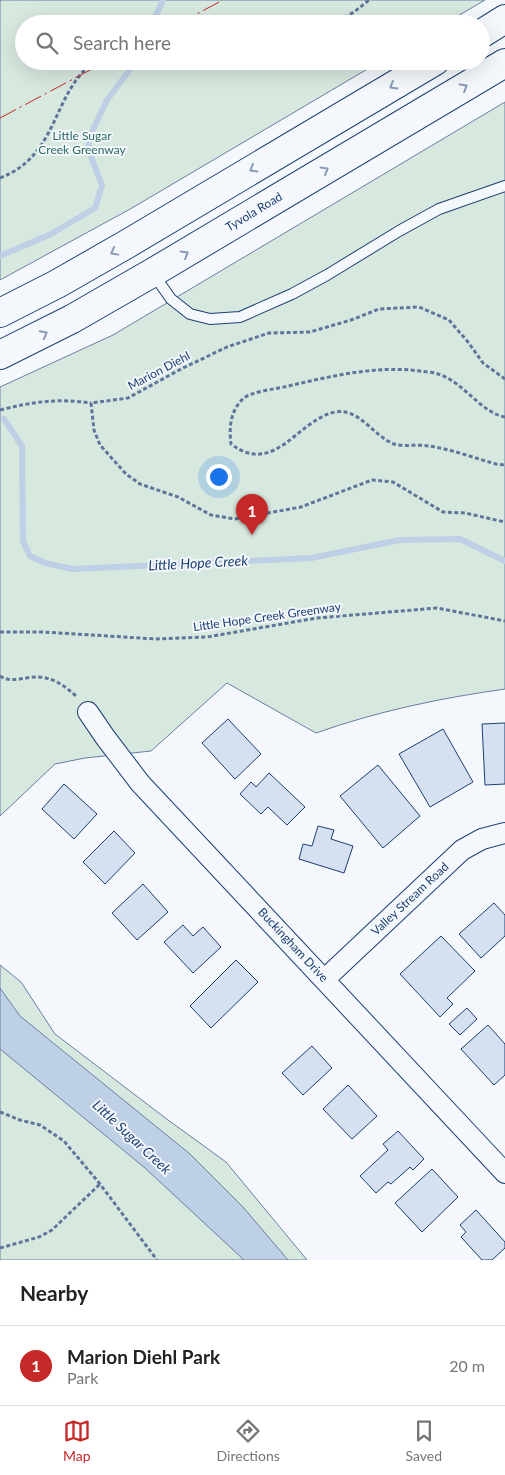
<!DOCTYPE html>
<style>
:root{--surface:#fff;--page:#f6f6f6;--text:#222;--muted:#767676;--line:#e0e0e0;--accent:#c62828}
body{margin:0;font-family:Lato,sans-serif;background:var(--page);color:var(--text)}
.you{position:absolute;left:218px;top:476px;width:18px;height:18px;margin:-12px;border:4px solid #fff;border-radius:50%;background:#1a73e8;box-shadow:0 0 0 8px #1a73e833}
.badge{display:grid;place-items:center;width:32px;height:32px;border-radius:50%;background:var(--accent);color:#fff;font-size:16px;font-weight:700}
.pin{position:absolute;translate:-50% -41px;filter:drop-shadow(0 1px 2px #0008)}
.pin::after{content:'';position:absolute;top:26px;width:18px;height:15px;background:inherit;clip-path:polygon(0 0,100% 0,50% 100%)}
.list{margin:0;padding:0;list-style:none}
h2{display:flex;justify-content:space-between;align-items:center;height:65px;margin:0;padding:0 20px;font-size:21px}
h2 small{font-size:16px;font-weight:400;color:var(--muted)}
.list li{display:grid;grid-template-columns:32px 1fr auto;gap:15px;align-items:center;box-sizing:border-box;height:80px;padding:0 20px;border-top:1px solid var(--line)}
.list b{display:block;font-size:19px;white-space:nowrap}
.list p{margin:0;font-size:16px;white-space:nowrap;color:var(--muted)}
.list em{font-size:16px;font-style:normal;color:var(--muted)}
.icon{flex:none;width:28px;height:28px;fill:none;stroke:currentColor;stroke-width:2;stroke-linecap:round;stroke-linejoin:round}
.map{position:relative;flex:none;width:505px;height:1260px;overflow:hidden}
.search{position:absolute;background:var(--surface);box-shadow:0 5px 20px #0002;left:15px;right:15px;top:15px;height:55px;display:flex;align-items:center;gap:12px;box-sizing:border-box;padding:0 18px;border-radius:28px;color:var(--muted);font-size:19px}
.sheet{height:145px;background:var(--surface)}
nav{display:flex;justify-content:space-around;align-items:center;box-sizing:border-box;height:70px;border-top:1px solid var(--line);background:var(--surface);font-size:14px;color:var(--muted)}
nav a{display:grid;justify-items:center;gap:2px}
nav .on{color:var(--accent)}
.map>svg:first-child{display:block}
</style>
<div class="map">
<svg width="505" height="1260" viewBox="0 0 505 1260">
<rect width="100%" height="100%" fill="#f4f7fb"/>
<path fill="#d7e8df" stroke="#687fa3" d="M0,0H485L444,24H24V61H381L132,208L0,280Z
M505,102V689C441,698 378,711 316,733L227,683L151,751L85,758L55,764L0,816V387L113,335Z
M0,965L21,982L55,1034L168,1120L226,1162L307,1260H0Z"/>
<path fill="#bed0e5" stroke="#687fa3" d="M0,988L20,1016L190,1154L243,1207L288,1260H244L145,1168L0,1049Z"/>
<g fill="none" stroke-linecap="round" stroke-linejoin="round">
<path stroke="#bed0e5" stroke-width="6" d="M152,24L163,0
M0,256L51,234L95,208L102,185L88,149L90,136L107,100L132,67
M4,419L22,446L23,541L30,556L45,563L73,569L311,558L400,540L460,539L505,561"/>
</g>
<path fill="#d5e0f0" stroke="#1d3f73" d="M228,719L261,754L235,779L202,743Z
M505,723V784L485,785L482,724Z
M443,729L473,782L430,807L399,754Z
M378,765L420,816L383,848L340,796Z
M269,773L305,807L287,825L268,807L261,814L240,794L251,782L256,787Z
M64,784L97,814L74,839L42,809Z
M318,826L334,830L331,839L353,846L344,873L299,859L303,844L312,846Z
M114,831L135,853L105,884L83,862Z
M143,884L168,912L137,940L112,913Z
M494,903L505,915V936L481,958L459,934Z
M183,925L193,936L203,927L221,947L193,973L164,942Z
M441,936L475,971L447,998L453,1004L440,1017L400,974Z
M236,960L258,982L211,1028L190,1006Z
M467,1008L477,1019L460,1035L449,1024Z
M488,1025L505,1044V1075L494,1085L461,1049Z
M312,1046L332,1068L303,1095L282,1073Z
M348,1085L377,1116L352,1139L323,1109Z
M398,1131L424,1159L413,1170L410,1167L391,1184L388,1182L376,1193L360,1176L388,1150L383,1144Z
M432,1169L458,1197L422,1232L395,1203Z
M476,1210L505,1242V1248L492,1260H482L461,1237L466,1232L460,1225Z"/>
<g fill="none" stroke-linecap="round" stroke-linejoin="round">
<defs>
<path id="service" d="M154,275L171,299L190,314L210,319L240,317L292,294L327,275L399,231L439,209L505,186"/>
<path id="minor" d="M88,712L105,737L140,783L505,1173
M325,979L462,850L482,839L505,833"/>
<path id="secondary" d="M481,34L505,19
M0,313L57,284L127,244L435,61
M0,355L72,319L152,273L505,63"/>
</defs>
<use href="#service" stroke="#1d3f73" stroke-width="12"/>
<use href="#minor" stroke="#1d3f73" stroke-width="22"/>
<use href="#secondary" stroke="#1d3f73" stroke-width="30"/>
<path stroke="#5e769c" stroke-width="3" stroke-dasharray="4 2.5" stroke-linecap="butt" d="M333,24L354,12L369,0
M0,178C60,155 51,93 95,61
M505,379L483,363L468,342L449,320L419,307L379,309L351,320L310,332L269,333L227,347L181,369L128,398L91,403L94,430L100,445L126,474L140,484L178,497L211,515L235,519L301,507L372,480L393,482L443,512L465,513L505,522
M0,410C32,402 57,398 91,403
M505,417C481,413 464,382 438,374C433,372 426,372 420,371C374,365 328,377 284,387C274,389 251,392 244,398C230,410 229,428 231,444C275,477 297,420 335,412C360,408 373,436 394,444C404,447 418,444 429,446C451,449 474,458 496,464L505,465
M0,632H43L156,639L207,637L317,618L437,608L505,621
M0,676C12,684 26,676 39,677C55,678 66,687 77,697
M0,1112L20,1120L40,1125L64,1141L100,1184L157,1260
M0,1248L39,1237L52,1230L100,1184"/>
<use href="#service" stroke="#f4f7fb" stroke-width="10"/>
<use href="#minor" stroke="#f4f7fb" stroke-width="20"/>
<use href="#secondary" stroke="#f4f7fb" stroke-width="28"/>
<path stroke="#c62828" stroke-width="1" stroke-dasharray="18 4 2.5 4" stroke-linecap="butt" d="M178,24L223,0
M0,118L107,61"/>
</g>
<defs><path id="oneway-chevron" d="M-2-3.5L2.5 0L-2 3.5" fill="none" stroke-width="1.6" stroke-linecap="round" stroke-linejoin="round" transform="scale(1.25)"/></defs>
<g stroke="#889bb7">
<use href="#oneway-chevron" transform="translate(393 86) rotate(149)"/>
<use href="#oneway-chevron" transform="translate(464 87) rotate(-31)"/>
<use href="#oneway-chevron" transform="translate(253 169) rotate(149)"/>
<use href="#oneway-chevron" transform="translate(325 170) rotate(-31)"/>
<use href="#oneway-chevron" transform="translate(114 252) rotate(151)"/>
<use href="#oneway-chevron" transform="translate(185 254) rotate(-31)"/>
<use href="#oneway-chevron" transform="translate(44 334) rotate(-28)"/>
</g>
<g text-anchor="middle" stroke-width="4" stroke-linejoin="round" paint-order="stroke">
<g font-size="12" fill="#2c6c60" stroke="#f4f7fb">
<text x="82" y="140">Little Sugar<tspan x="82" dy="14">Creek Greenway</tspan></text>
</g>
<g font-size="12" fill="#1d3f73" stroke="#f4f7fb">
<text transform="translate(254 212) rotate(-31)" y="4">Tyvola Road</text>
<text transform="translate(159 371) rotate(-28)" y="4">Marion Diehl</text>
<text transform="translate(267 617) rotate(-8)" y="4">Little Hope Creek Greenway</text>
<text transform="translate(410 899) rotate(-43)" y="4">Valley Stream Road</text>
<text transform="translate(293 945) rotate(47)" y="4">Buckingham Drive</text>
</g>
<g font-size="14" font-style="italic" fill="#1d3f73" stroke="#f4f7fb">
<text transform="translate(198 563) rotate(-3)" y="5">Little Hope Creek</text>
<text transform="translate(132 1137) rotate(43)" y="5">Little Sugar Creek</text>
</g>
</g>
</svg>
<div class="you"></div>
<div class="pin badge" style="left:252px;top:535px">1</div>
<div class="search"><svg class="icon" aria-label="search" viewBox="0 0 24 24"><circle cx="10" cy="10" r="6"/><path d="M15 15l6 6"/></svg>Search here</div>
</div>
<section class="sheet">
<h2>Nearby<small></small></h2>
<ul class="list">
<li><span class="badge">1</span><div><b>Marion Diehl Park</b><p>Park</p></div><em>20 m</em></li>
</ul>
</section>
<nav>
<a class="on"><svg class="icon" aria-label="map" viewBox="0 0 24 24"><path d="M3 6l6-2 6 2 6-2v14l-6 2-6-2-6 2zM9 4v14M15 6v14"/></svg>Map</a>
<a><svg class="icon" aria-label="directions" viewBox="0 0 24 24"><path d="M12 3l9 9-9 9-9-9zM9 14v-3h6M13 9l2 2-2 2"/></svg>Directions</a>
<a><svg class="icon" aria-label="saved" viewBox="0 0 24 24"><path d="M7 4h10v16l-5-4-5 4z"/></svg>Saved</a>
</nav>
